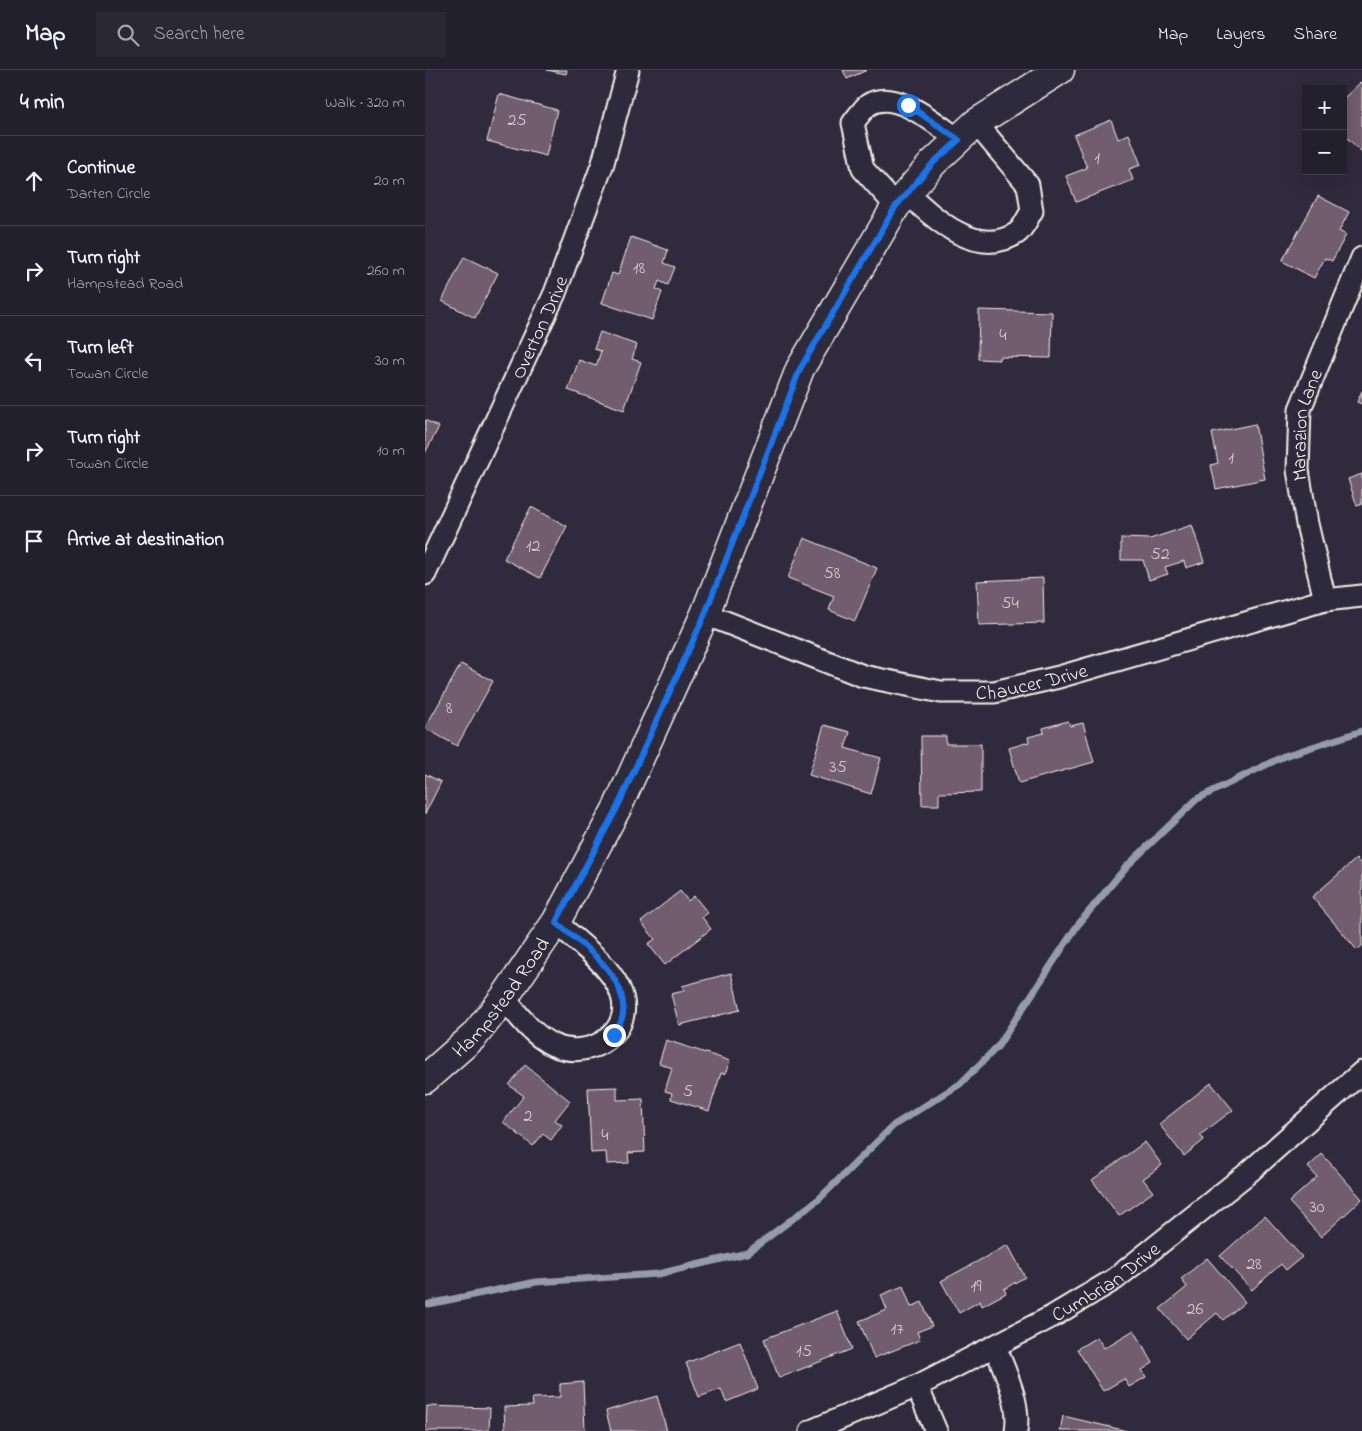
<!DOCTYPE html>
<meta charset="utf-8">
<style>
:root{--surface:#23202e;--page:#2b2836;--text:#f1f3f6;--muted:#a3a3aa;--line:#403e4a}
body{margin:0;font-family:"Indie Flower",sans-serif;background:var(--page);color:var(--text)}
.controls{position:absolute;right:15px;top:15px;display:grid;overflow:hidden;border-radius:0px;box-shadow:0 5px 20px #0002}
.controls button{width:45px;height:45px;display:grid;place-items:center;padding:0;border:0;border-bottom:1px solid var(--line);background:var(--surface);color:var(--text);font:25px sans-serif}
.stop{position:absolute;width:15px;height:15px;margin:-11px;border:4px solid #1a73e8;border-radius:50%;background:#fff}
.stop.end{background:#1a73e8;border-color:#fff;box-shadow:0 1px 5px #0008}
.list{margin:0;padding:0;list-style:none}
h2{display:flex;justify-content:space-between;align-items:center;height:65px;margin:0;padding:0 20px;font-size:21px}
h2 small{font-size:16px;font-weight:400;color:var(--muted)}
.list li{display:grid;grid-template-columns:32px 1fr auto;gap:15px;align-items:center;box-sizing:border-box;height:90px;padding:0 20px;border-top:1px solid var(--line)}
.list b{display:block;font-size:19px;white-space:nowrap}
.list p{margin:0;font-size:16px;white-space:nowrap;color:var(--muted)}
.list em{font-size:16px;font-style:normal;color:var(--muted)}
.icon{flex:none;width:28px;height:28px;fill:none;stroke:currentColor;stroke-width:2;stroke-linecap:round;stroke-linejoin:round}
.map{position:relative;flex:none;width:937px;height:1361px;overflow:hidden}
header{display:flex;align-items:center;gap:30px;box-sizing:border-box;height:70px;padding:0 25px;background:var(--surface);border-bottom:1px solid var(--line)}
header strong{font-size:24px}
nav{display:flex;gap:28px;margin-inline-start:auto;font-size:18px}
.search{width:350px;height:45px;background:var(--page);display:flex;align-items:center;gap:12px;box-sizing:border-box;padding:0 18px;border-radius:0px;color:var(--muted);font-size:19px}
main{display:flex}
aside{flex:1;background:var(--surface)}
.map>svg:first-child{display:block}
</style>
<header>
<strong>Map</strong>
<div class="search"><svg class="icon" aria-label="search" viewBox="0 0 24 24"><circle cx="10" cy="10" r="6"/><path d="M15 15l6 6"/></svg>Search here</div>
<nav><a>Map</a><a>Layers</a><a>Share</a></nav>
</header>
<main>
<aside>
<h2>4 min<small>Walk · 320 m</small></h2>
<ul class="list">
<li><svg class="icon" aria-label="ahead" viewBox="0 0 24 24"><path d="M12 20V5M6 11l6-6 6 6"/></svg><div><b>Continue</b><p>Darten Circle</p></div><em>20 m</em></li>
<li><svg class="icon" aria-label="right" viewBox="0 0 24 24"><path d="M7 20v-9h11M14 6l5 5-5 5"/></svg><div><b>Turn right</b><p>Hampstead Road</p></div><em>260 m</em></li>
<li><svg class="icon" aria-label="left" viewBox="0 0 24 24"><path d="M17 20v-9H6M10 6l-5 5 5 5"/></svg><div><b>Turn left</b><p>Towan Circle</p></div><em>30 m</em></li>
<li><svg class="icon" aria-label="right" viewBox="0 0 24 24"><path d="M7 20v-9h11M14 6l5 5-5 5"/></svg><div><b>Turn right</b><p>Towan Circle</p></div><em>10 m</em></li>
<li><svg class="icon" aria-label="arrive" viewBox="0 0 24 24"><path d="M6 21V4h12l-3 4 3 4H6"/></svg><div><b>Arrive at destination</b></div></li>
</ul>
</aside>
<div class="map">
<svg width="937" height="1361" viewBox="0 0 937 1361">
<rect width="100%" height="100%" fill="#2f2a3d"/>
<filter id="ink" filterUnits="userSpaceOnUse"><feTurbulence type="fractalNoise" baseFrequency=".02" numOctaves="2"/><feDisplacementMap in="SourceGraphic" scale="10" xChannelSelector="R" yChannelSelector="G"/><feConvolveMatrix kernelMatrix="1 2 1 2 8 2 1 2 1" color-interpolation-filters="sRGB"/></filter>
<g filter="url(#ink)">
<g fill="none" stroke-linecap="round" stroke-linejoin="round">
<path stroke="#959ba8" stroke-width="7" d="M4,1234L111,1212L233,1204L322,1183L394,1129L469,1055L535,1014L573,976L652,856L701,797L772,729L859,686L937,661"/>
</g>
<path fill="#725b6f" stroke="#f4f1e8" d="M122,0H142L141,4Z
M418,0H442L422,9Z
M936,12L937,13V82L918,64V29Z
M74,24L132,40L121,86L62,71Z
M686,50L693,69L704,64L716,95L704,99L708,110L651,132L641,106L662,98L649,65Z
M893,126L924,142L914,161L921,165L907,191L900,188L889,208L857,191Z
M206,167L243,180L239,193L250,197L243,215L234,211L231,219L237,222L227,250L177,233L187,203L193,205Z
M39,187L73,203L50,248L17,231Z
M554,240L627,242L626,288L574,287V290L553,289Z
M175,262L212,275L207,289L216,292L199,340L143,320L154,290L171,296L176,281L169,279Z
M937,321V334L932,332Z
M0,350L14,357L0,383Z
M830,354L840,409L791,419L786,395L793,393L787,363Z
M937,404V434L932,436L923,409Z
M106,437L142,456L115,508L79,489Z
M767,455L779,492L761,498L759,491L740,497L743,504L724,510L718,490H696V468L725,469Z
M379,468L452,498L430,551L404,540L409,526L363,508Z
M618,508L619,553L554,555L552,511Z
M36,594L68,611L32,676L0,658Z
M643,651L645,656L658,653L669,692L594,713L584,678L604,672L603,667L619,663L618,658Z
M399,655L425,662L420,678L456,688L446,724L384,705Z
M496,666H521V674H556V722L514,723V735H497Z
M0,704L16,712L0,744Z
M931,789L937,795V876L932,880L887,827Z
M255,821L263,831L269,826L283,843L277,847L286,859L240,895L223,874L230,869L216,852Z
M306,903L315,940L254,955L246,924L259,921L257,916Z
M241,970L305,991L300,1004L296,1003L284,1041L246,1029L247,1023L240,1021L247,998L234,993Z
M100,995L145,1031L130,1050L137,1055L126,1070L118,1064L108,1076L78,1052L99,1026L84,1015Z
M786,1013L808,1040L775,1065L779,1070L759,1086L734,1054Z
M192,1017V1030L218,1029L220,1082L203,1083L204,1093L182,1094L181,1082L166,1083L163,1018Z
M720,1072L737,1095L718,1109L728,1122L694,1146L667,1110Z
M897,1084L937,1129L896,1167L864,1132L892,1107L883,1097Z
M840,1146L877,1187L861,1200L856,1194L827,1220L795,1186Z
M583,1175L600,1207L579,1219L581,1223L557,1236L555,1231L534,1243L516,1211Z
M782,1188L820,1232L798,1250L792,1243L761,1269L735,1239L762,1217L756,1209Z
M478,1216L486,1237L497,1232L507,1256L492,1262L495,1270L449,1288L434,1251L462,1240L456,1225Z
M412,1241L427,1279L354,1308L339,1269Z
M709,1260L728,1293L717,1300L721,1307L704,1317L699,1309L678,1321L652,1279L672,1267L679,1278Z
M315,1272L333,1319L301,1332L296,1319L274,1327L261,1293Z
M158,1312L160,1361H80L79,1337L108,1336L107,1328L135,1327V1314Z
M232,1326L242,1361H186L181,1341Z
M2,1336L65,1338L64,1361H1Z
M638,1346L702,1361H635Z"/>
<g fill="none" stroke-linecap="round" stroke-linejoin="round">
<defs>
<g id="minor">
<path d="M482,123C510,149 552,189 592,163C598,159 603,147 607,141L603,115L551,53"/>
<path d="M471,136L438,99L428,53C432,48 438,39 443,35C470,17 512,55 534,70"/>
<path id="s1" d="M0,504L130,223L178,93L203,0"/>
<path id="s2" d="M900,530L882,454L873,400L875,339L937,188"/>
<path id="s3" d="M280,544L438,606L516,622H569L634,607L900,530L937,526"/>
<path d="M79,928C93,945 107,965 128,975C166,992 214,960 194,918C181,891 152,872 131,852"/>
<path d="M570,1276C580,1302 596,1333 591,1361"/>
<path d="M492,1316L511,1361"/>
<path id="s4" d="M386,1361L492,1316L628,1246L690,1209L823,1103L937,1002"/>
</g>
<g id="tertiary">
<path id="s5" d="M0,1009L49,966L79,928L131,852L193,736L280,544L375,299L471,136L508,93L551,53L635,0"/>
</g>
</defs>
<use href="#minor" stroke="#f4f1e8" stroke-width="25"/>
<use href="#tertiary" stroke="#f4f1e8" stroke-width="31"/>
<use href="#minor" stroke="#2f2a3d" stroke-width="21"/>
<use href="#tertiary" stroke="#2f2a3d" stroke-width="28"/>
</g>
</g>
<g fill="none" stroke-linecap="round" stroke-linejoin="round" filter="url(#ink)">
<path stroke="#1a73e8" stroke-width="6" d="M189,965C192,959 198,950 198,943C202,903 156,875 131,852L193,736L280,544L375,299L471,136L508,93L534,70L483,35"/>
</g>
<g text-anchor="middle" stroke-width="4.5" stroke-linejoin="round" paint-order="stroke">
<g font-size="18" fill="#d4ccca">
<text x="92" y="55">25</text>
<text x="672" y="93">1</text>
<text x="214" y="203">18</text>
<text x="578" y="270">4</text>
<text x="806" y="393">1</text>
<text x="108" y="481">12</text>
<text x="735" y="489">52</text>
<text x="407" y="508">58</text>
<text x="585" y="538">54</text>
<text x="24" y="643">8</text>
<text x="413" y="702">35</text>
<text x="263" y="1026">5</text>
<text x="103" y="1051">2</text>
<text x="180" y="1070">4</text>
<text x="892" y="1142">30</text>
<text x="829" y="1199">28</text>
<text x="551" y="1221">19</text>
<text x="770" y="1244">26</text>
<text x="472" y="1264">17</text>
<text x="379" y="1286">15</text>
</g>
<g font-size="20" fill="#f4f1e8" stroke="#2f2a3d">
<text dy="7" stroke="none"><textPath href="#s1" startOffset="272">Overton Drive</textPath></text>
<text dy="7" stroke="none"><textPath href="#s2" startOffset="179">Marazion Lane</textPath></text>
<text dy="7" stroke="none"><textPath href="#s3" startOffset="341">Chaucer Drive</textPath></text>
<text dy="7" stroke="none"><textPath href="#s5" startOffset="112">Hampstead Road</textPath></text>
<text dy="7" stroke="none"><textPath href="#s4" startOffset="331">Cumbrian Drive</textPath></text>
</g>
</g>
</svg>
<div class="controls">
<button>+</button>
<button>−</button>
</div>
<div class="stop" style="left:483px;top:35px"></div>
<div class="stop end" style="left:189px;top:965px"></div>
</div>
</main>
